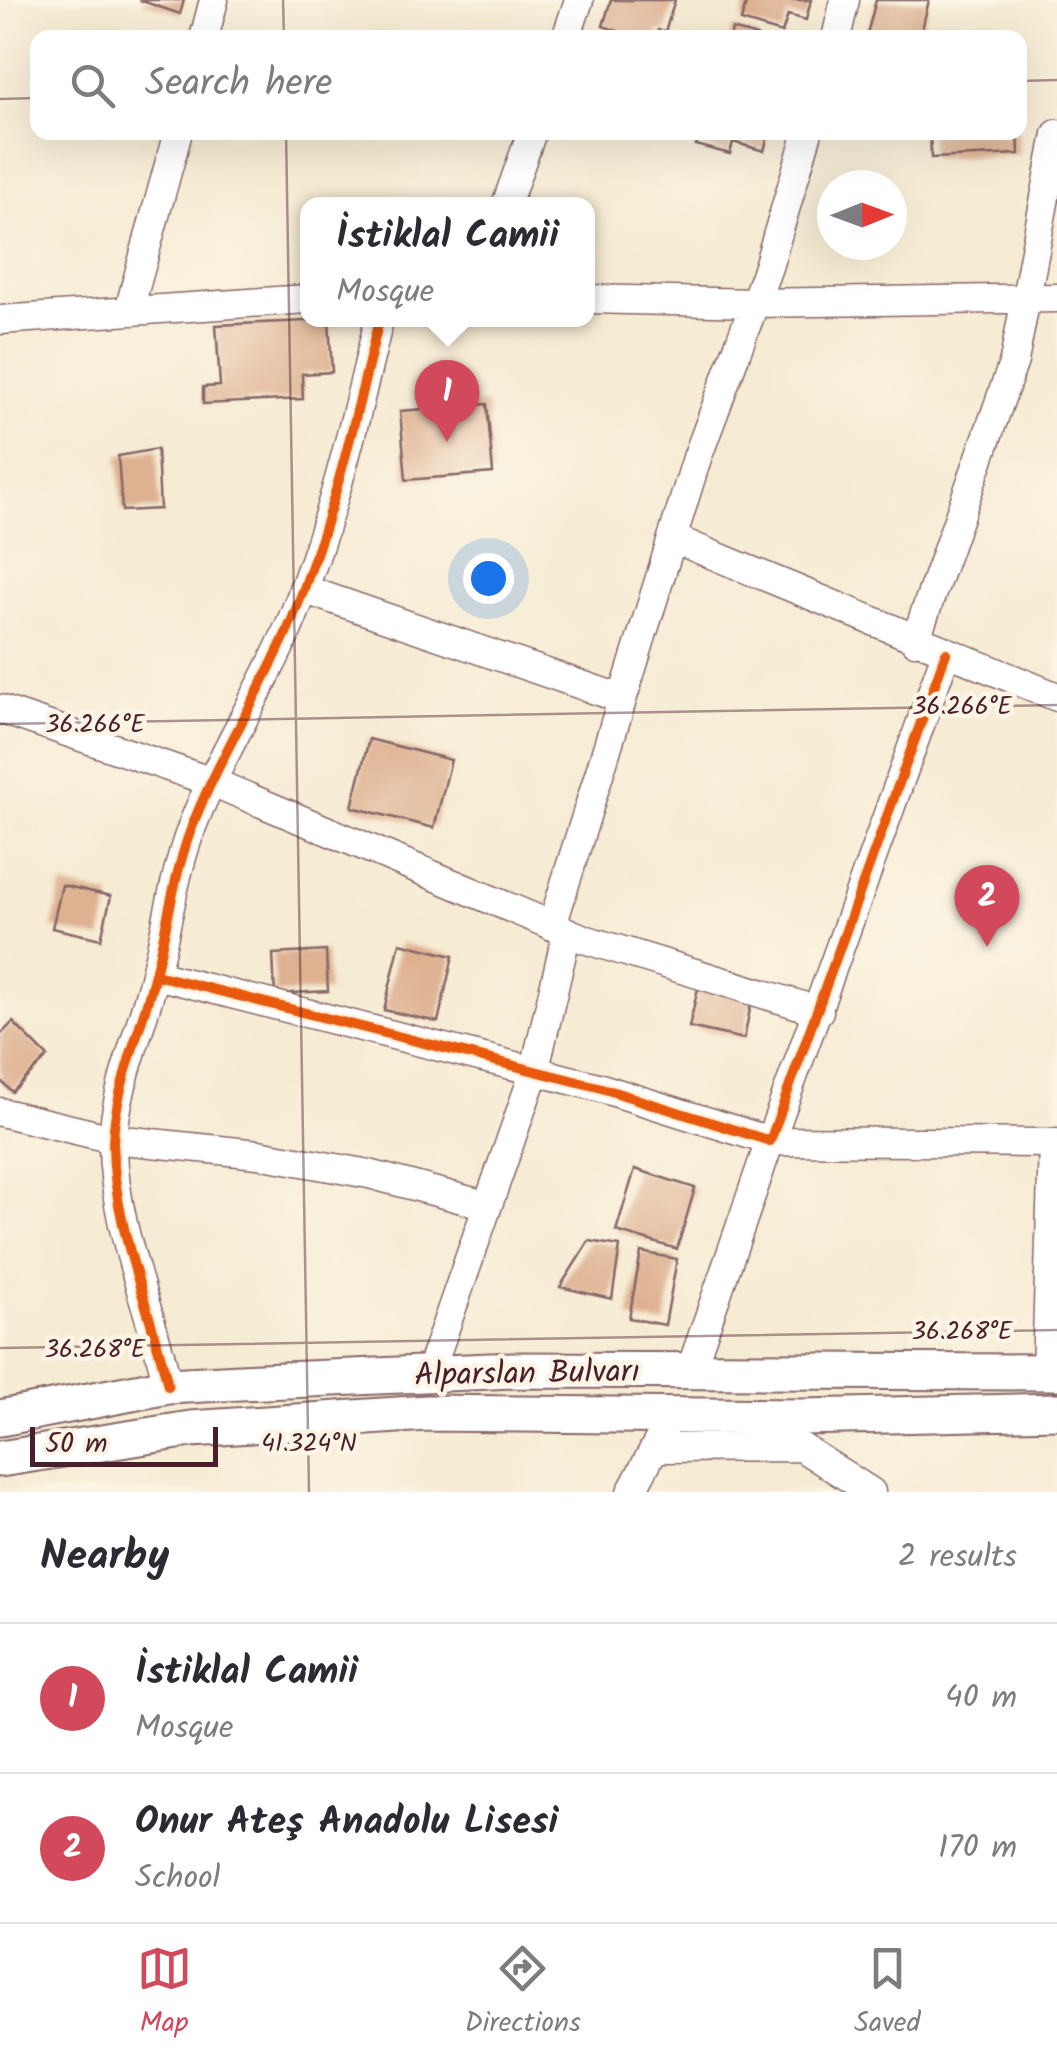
<!DOCTYPE html>
<meta charset="utf-8">
<style>
:root{--surface:#fff;--page:#f7f7f7;--text:#2b2b33;--muted:#7c7c81;--line:#e1e1e2;--accent:#d1495b}
body{margin:0;font-family:Kalam,sans-serif;background:var(--page);color:var(--text)}
.compass{position:absolute;left:817px;top:170px;width:90px;height:90px;border-radius:50%;background:var(--surface);box-shadow:0 10px 40px #0002;rotate:89deg}
.scale{position:absolute;left:30px;bottom:25px;width:188px;box-sizing:border-box;padding-left:10px;border:5px solid #4a1f2b;border-top:0;font-size:28px;line-height:35px;white-space:nowrap;color:#4a1f2b;-webkit-text-stroke:8px #fcf5e5;paint-order:stroke}
.you{position:absolute;left:488px;top:578px;width:35px;height:35px;margin:-25px;border:8px solid #fff;border-radius:50%;background:#1a73e8;box-shadow:0 0 0 15px #1a73e833}
.badge{display:grid;place-items:center;width:65px;height:65px;border-radius:50%;background:var(--accent);color:#fff;font-size:32px;font-weight:700}
.pin{position:absolute;translate:-50% -82px;filter:drop-shadow(0 2px 5px #0008)}
.pin::after{content:'';position:absolute;top:52px;width:35px;height:30px;background:inherit;clip-path:polygon(0 0,100% 0,50% 100%)}
.popup{position:absolute;left:300px;top:197px;width:295px;height:130px;box-sizing:border-box;display:grid;place-content:center;border-radius:20px;background:var(--surface);filter:drop-shadow(0 2px 8px #0005);font-size:32px;white-space:nowrap;color:var(--muted)}
.popup b{font-size:38px;color:var(--text)}
.popup::after{content:'';position:absolute;left:50%;top:100%;margin-left:-20px;border:20px solid transparent;border-top-color:var(--surface)}
.list{margin:0;padding:0;list-style:none}
h2{display:flex;justify-content:space-between;align-items:center;height:130px;margin:0;padding:0 40px;font-size:42px}
h2 small{font-size:32px;font-weight:400;color:var(--muted)}
.list li{display:grid;grid-template-columns:65px 1fr auto;gap:30px;align-items:center;box-sizing:border-box;height:150px;padding:0 40px;border-top:2px solid var(--line)}
.list b{display:block;font-size:38px;white-space:nowrap}
.list p{margin:0;font-size:32px;white-space:nowrap;color:var(--muted)}
.list em{font-size:32px;font-style:normal;color:var(--muted)}
.icon{flex:none;width:55px;height:55px;fill:none;stroke:currentColor;stroke-width:2;stroke-linecap:round;stroke-linejoin:round}
.map{position:relative;flex:none;width:1057px;height:1492px;overflow:hidden}
.search{position:absolute;background:var(--surface);box-shadow:0 10px 40px #0002;left:30px;right:30px;top:30px;height:110px;display:flex;align-items:center;gap:25px;box-sizing:border-box;padding:0 35px;border-radius:20px;color:var(--muted);font-size:38px}
.sheet{height:430px;background:var(--surface)}
nav{display:flex;justify-content:space-around;align-items:center;box-sizing:border-box;height:140px;border-top:2px solid var(--line);background:var(--surface);font-size:28px;color:var(--muted)}
nav a{display:grid;justify-items:center;gap:5px}
nav .on{color:var(--accent)}
.map>svg:first-child{display:block}
</style>
<div class="map">
<svg width="1057" height="1492" viewBox="0 0 1057 1492">
<rect width="100%" height="100%" fill="#fcf5e5"/>
<filter id="ink" filterUnits="userSpaceOnUse"><feTurbulence type="fractalNoise" baseFrequency=".01" numOctaves="2"/><feDisplacementMap in="SourceGraphic" scale="20" xChannelSelector="R" yChannelSelector="G"/><feConvolveMatrix kernelMatrix="1 2 1 2 8 2 1 2 1" color-interpolation-filters="sRGB"/></filter>
<filter id="wash" filterUnits="userSpaceOnUse"><feTurbulence type="fractalNoise" baseFrequency=".0048" numOctaves="4" result="noise"/><feDisplacementMap in="SourceGraphic" scale="40" xChannelSelector="R" yChannelSelector="G"/><feGaussianBlur stdDeviation="2.25" result="paint"/><feColorMatrix in="noise" values="0 0 0 0 0 0 0 0 0 0 0 0 0 0 0 0 0 1.4 0 .05"/><feComposite in="paint" operator="in"/></filter>
<g filter="url(#wash)">
<rect width="100%" height="100%" fill="#f6ebd3"/>
<g id="blocks">
<path fill="#deb191" d="M139,0H184L180,14Z
M611,0H675L665,32L658,30L656,38H638L603,26Z
M747,0H811L806,20L788,15L782,33L741,21Z
M876,0H929L920,38H866Z
M732,29L757,36V38H730Z
M700,132H769L764,151L733,142L730,154L696,145Z
M930,132H1018L1019,154L931,158Z
M329,320L332,372L302,374L303,399L203,404V387L220,386L216,325Z
M487,404L493,473L406,480L400,411Z
M157,449L160,509L122,511L118,456Z
M369,739L451,760L434,828L352,807Z
M62,885L111,896L101,939L52,928Z
M400,943L453,956L438,1022L384,1010Z
M326,951L328,991L275,994L273,954Z
M698,988L752,999L744,1039L689,1027Z
M13,1022L48,1057L12,1092L0,1080V1035Z
M635,1169L695,1188L677,1249L616,1231Z
M589,1241L620,1246L612,1299L560,1287Z
M641,1252L677,1259L665,1325L629,1318Z"/>
</g>
</g>
<g filter="url(#ink)">
<use href="#blocks" fill-opacity="0" stroke="#866666" stroke-width="2.5"/>
<g fill="none" stroke-linecap="round" stroke-linejoin="round">
<defs>
<path id="minor" d="M204,38L214,0
M566,38L579,0
M836,38L845,0
M506,205L532,132
M587,299L755,303L1057,298
M129,310L178,132
M0,320L307,299
M672,538L1057,697
M303,589L622,699
M915,641L1014,361L1057,134
M0,709L212,782L584,939L819,1011
M552,926L697,458L768,267L808,132
M156,975L598,1087L770,1141L946,653
M0,1112L113,1139L258,1154L369,1174L485,1205
M691,1369L770,1141L1057,1143
M1046,1372L1053,1143
M429,1374L534,1073L567,932
M168,1386C150,1305 113,1227 113,1143C114,1095 136,1042 149,996C167,936 172,873 197,814C225,746 266,684 293,617C332,520 355,421 379,320
M658,1448L801,1447L871,1492
M631,1492L663,1432"/>
<path id="major" d="M0,1418L168,1386L240,1382L513,1370L1057,1372
M0,1459L191,1429L427,1413L802,1417L1057,1411"/>
</defs>
<use href="#minor" stroke="#866666" stroke-width="31"/>
<use href="#major" stroke="#866666" stroke-width="39"/>
<use href="#minor" stroke="#fff" stroke-width="28"/>
<use href="#major" stroke="#fff" stroke-width="35"/>
<defs>
<path id="cycleway" d="M156,975L598,1087L770,1141L946,653
M168,1386C150,1305 113,1227 113,1143C114,1095 136,1042 149,996C167,936 172,873 197,814C225,746 266,684 293,617C332,520 355,421 379,320"/>
</defs>
<use href="#cycleway" stroke="#fcf5e5" stroke-width="16"/>
<use href="#cycleway" stroke="#e8590c" stroke-width="10"/>
</g>
</g>
<path fill="none" stroke="#4a1f2b" stroke-width="2.5" stroke-opacity="0.45" d="M283,0L284,38M1020,81L1057,80M0,99L38,98M286,132L309,1492M0,724L1057,705M0,1348L1057,1330"/>
<g text-anchor="middle" stroke-width="9" stroke-linejoin="round" paint-order="stroke">
<g font-size="32" fill="#4a1f2b" stroke="#fcf5e5">
<text transform="translate(527 1372) rotate(-1)" y="11">Alparslan Bulvarı</text>
</g>
</g>
<g font-size="25" text-anchor="middle" fill="#4a1f2b" stroke="#fcf5e5" stroke-width="9" stroke-linejoin="round" paint-order="stroke">
<text x="962" y="714">36.266°E</text>
<text x="95" y="732">36.266°E</text>
<text x="962" y="1339">36.268°E</text>
<text x="95" y="1357">36.268°E</text>
<text x="309" y="1451">41.324°N</text>
</g>
</svg>
<svg class="compass" viewBox="-18 -18 36 36"><path d="M0-13l5 13h-10z" fill="#e53935"/><path d="M0 13l5-13h-10z" fill="#7c7c81"/></svg>
<div class="scale">50 m</div>
<div class="you"></div>
<div class="pin badge" style="left:447px;top:442px">1</div>
<div class="popup"><b>İstiklal Camii</b>Mosque</div>
<div class="pin badge" style="left:987px;top:947px">2</div>
<div class="search"><svg class="icon" aria-label="search" viewBox="0 0 24 24"><circle cx="10" cy="10" r="6"/><path d="M15 15l6 6"/></svg>Search here</div>
</div>
<section class="sheet">
<h2>Nearby<small>2 results</small></h2>
<ul class="list">
<li><span class="badge">1</span><div><b>İstiklal Camii</b><p>Mosque</p></div><em>40 m</em></li>
<li><span class="badge">2</span><div><b>Onur Ateş Anadolu Lisesi</b><p>School</p></div><em>170 m</em></li>
</ul>
</section>
<nav>
<a class="on"><svg class="icon" aria-label="map" viewBox="0 0 24 24"><path d="M3 6l6-2 6 2 6-2v14l-6 2-6-2-6 2zM9 4v14M15 6v14"/></svg>Map</a>
<a><svg class="icon" aria-label="directions" viewBox="0 0 24 24"><path d="M12 3l9 9-9 9-9-9zM9 14v-3h6M13 9l2 2-2 2"/></svg>Directions</a>
<a><svg class="icon" aria-label="saved" viewBox="0 0 24 24"><path d="M7 4h10v16l-5-4-5 4z"/></svg>Saved</a>
</nav>
